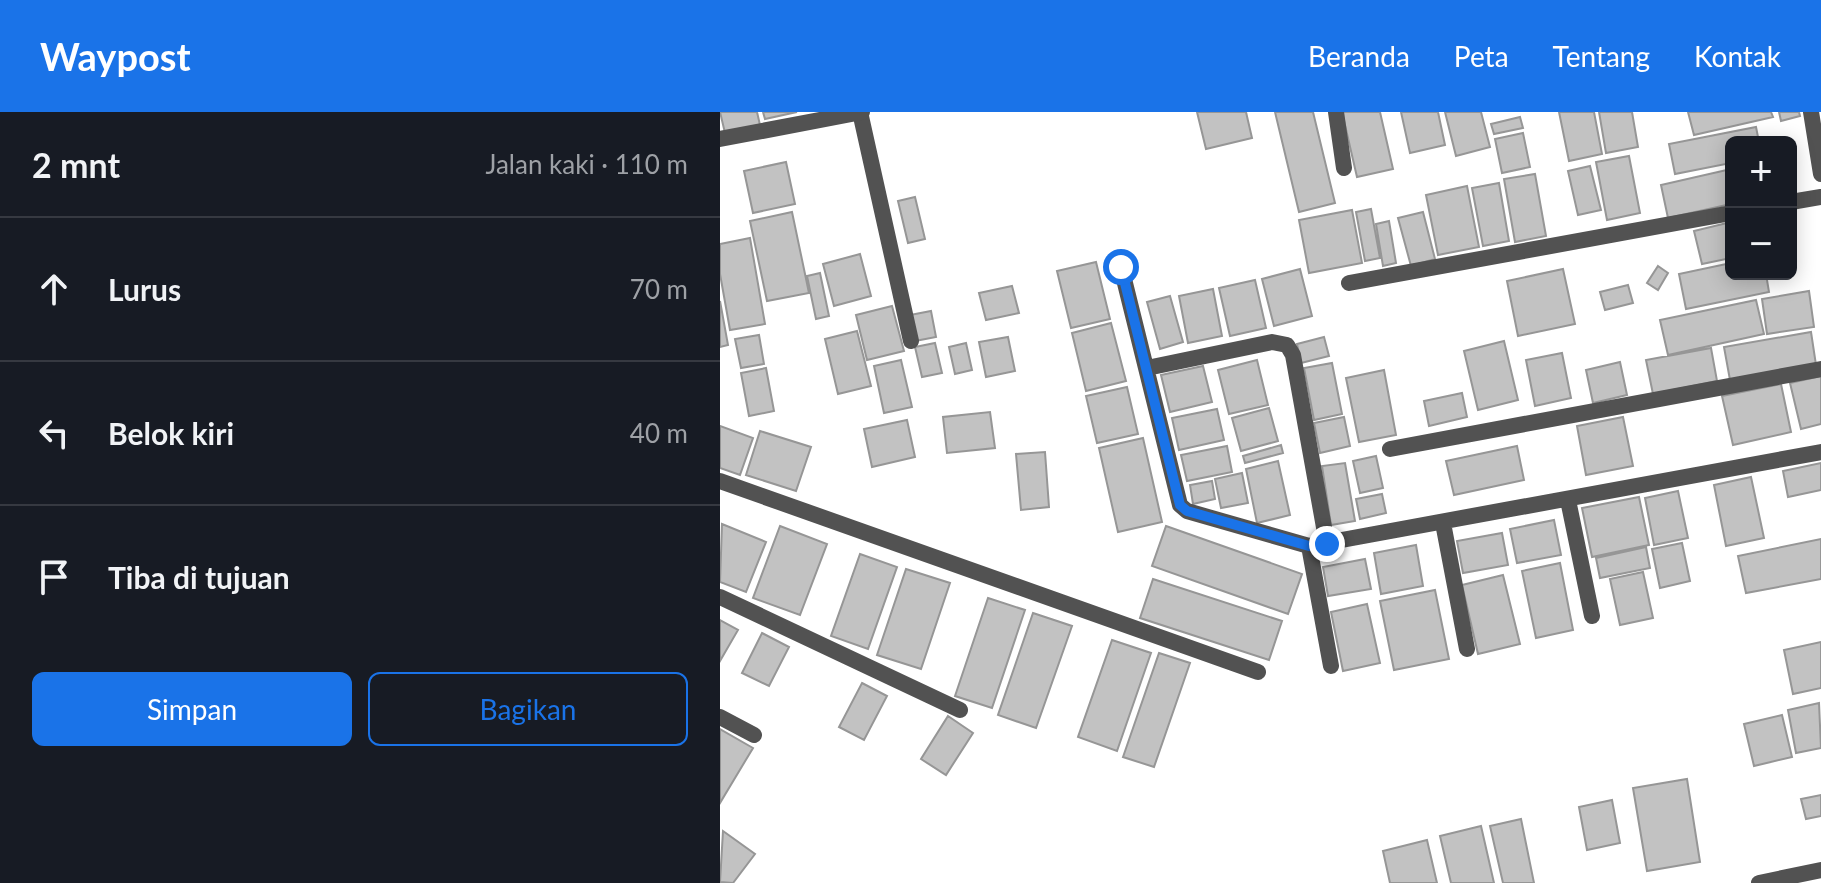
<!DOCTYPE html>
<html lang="id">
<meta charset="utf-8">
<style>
:root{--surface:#171b24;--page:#20242c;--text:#f1f3f6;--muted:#9ea1a6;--line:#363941;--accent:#1a73e8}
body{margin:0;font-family:Lato,sans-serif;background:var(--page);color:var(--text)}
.controls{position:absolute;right:24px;top:24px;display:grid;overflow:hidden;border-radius:12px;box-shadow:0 4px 20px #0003}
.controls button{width:72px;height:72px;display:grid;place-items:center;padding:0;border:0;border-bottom:2px solid var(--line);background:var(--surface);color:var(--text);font:40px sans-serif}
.stop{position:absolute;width:24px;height:24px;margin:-18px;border:6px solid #1a73e8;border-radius:50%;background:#fff}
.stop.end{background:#1a73e8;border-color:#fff;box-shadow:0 2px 8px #0008}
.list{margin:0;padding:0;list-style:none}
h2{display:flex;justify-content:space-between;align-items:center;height:104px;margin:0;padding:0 32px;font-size:34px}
h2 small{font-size:26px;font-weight:400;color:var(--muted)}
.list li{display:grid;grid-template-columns:52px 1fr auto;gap:24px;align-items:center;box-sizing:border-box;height:144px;padding:0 32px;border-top:2px solid var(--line)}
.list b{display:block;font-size:30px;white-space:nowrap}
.list em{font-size:26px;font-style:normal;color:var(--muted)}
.actions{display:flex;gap:16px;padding:24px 32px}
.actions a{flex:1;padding:18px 0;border:2px solid var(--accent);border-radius:12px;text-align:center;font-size:28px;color:var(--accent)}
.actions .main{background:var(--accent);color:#fff}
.icon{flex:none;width:44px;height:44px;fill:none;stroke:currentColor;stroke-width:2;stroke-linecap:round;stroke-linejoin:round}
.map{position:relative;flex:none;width:1101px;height:771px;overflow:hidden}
header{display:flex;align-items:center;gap:48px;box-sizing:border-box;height:112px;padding:0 40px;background:var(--accent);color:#fff}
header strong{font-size:38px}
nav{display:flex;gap:44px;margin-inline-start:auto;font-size:28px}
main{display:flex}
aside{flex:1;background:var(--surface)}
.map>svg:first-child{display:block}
</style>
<header>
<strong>Waypost</strong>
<nav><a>Beranda</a><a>Peta</a><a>Tentang</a><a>Kontak</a></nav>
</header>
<main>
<aside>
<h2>2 mnt<small>Jalan kaki · 110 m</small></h2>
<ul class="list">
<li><svg class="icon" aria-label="ahead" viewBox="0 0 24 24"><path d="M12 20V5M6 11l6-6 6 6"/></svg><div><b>Lurus</b></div><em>70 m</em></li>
<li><svg class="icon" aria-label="left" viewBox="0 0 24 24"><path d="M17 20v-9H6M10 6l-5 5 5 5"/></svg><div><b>Belok kiri</b></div><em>40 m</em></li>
<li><svg class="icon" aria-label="arrive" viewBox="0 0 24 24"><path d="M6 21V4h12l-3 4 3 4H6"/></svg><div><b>Tiba di tujuan</b></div></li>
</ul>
<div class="actions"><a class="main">Simpan</a><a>Bagikan</a></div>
</aside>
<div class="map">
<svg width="1101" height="771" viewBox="0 0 1101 771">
<rect width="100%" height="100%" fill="#fff"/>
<path fill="#c2c2c2" stroke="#969696" stroke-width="2" d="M0,0H37L40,13L5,21Z
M43,0H77L45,7Z
M477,0H526L532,26L486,37Z
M555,0H593L615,91L579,100Z
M622,0H660L673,57L637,65Z
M681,0H718L725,33L690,41Z
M725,0H761L770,35L736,44Z
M839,0H874L882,42L849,49Z
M879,0H912L918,35L886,41Z
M968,0H1051L1053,5L974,23Z
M1059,0H1079L1080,4L1061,9Z
M800,5L803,16L774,22L771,12Z
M1036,15L1039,30H1011V51L955,62L949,32Z
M803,21L810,55L782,61L775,27Z
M909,44L920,101L887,108L876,50Z
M66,50L75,92L33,101L24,59Z
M870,54L881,98L858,103L848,59Z
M1011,57V92L948,106L941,73Z
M815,62L826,124L795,130L784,67Z
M779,71L789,129L763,134L752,76Z
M747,74L759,135L718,143L706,83Z
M195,85L205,127L188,131L178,89Z
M651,97L660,146L645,149L636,100Z
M632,98L642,151L589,161L579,108Z
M72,100L89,181L47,189L30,109Z
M703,100L715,147L691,154L678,106Z
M669,109L676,151L663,154L656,112Z
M1011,110V146L982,152L974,119Z
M30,126L45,212L10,218L0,162V132Z
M140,142L151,184L114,194L103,152Z
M376,150L390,207L351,216L337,159Z
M1011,151V162H1046L1049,180L966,197L959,162Z
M938,154L948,161L938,178L927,171Z
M580,157L592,204L554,214L542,167Z
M843,157L855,212L798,224L787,169Z
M100,161L109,204L96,207L87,164Z
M535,168L546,216L510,224L499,176Z
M908,173L913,191L885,198L880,180Z
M292,174L299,201L266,208L259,181Z
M493,177L502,224L468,231L459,184Z
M1089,179L1094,215L1047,222L1042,187Z
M450,184L463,230L440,237L427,190Z
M1036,188L1044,222L948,243L940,208Z
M0,189L8,233L0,235Z
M172,194L184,239L147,248L136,203Z
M211,199L216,225L195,229L190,203Z
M391,211L406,269L366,279L352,221Z
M137,219L151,274L118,282L105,227Z
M1091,220L1096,253L1010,268L1004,235Z
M39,223L44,252L21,256L15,227Z
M288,225L295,259L266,265L259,230Z
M604,225L609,244L581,251L577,232Z
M784,229L798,288L758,298L744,239Z
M215,231L222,261L202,265L195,235Z
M246,231L252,258L235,262L229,235Z
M991,236L997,269L933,282L926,248Z
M842,241L851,286L815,294L806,248Z
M181,248L192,295L164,301L154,254Z
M537,248L548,293L509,302L498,258Z
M900,250L907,283L873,291L866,258Z
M612,251L622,302L594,308L584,256Z
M483,254L492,290L450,300L441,263Z
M46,256L54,299L29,304L21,261Z
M664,258L676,323L639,330L626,266Z
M1101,264V312L1081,317L1070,271Z
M1061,272L1071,320L1013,333L1002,284Z
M407,275L418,322L377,331L366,284Z
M742,281L747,305L709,314L704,289Z
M549,296L558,329L521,339L512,306Z
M497,297L504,328L459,338L452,306Z
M270,300L275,336L227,341L223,305Z
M624,305L630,334L600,341L594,311Z
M903,305L913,354L866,363L857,314Z
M187,308L195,345L152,355L144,317Z
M0,314L33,326L20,363L0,356Z
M40,319L91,335L76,379L26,363Z
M423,326L442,410L398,420L379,336Z
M561,333L563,341L525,351L523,344Z
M507,334L512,360L467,369L461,343Z
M797,334L804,368L734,383L726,349Z
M325,340L329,395L301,398L296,342Z
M656,344L663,376L640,381L633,349Z
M558,349L570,403L537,411L526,357Z
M625,351L635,409L611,413L602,354Z
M1101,351V378L1068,385L1063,359Z
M522,361L528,391L501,396L495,367Z
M1031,365L1044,426L1006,434L994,373Z
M492,369L495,387L473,392L470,373Z
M958,379L968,426L934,433L925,386Z
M662,382L666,401L640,407L636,387Z
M919,385L929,433L872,445L862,396Z
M834,408L841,443L797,451L790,417Z
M2,412L46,430L26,480L0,470Z
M60,414L107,432L80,503L33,486Z
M446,414L582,462L568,502L432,454Z
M782,421L788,453L743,461L737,429Z
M1101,427V467L1026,481L1018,444Z
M962,431L970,469L940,476L932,437Z
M696,433L703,474L661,482L654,441Z
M926,435L930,456L880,466L876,446Z
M140,442L177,455L148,537L111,524Z
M645,447L651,477L608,484L603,455Z
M840,451L853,518L816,526L802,459Z
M186,457L230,471L201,557L157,543Z
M923,460L933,506L900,513L890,467Z
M783,463L800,532L758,542L742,473Z
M433,467L562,509L549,548L420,506Z
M715,478L729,547L674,558L660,489Z
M268,486L305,498L272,596L235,584Z
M647,492L660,551L623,559L611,500Z
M313,501L352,514L316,616L278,603Z
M0,508L18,518L0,549Z
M42,521L69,535L49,574L22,561Z
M392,528L431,541L397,639L358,625Z
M1101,530V576L1073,582L1064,538Z
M439,541L470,551L434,655L403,645Z
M142,571L167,584L144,628L119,615Z
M1099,591L1101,636L1076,641L1068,598Z
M1062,603L1072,645L1034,654L1024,612Z
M228,604L253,621L226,663L201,647Z
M0,617L33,636L0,691Z
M967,667L980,750L927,759L913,676Z
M1101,683V704L1086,707L1081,687Z
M892,688L900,731L867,738L859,695Z
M801,707L814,771H783L770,714Z
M761,714L774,771H731L720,724Z
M3,719L35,742L13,771L0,770Z
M707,728L717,771H670L663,739Z"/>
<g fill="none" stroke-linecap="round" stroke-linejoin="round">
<path stroke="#525252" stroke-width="16" d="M140,0L191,229
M616,0L624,56
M1091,0L1101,62
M1071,90L1101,85
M401,155L460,393L467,399L589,434L1101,340
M629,171L1011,101
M427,256L552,230L567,233L573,243L607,432
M670,337L1101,257
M0,369L538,560
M848,388L872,504
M723,411L747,537
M589,434L611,554
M0,485L240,598
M0,605L34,623
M1039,771L1101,758"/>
<path stroke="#525252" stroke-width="16" d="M0,27L142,0"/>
</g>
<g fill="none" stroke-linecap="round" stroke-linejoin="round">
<path stroke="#1a73e8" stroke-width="10" d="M401,155L460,393L467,399L589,434L607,432"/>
</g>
</svg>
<div class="controls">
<button>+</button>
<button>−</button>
</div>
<div class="stop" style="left:401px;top:155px"></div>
<div class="stop end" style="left:607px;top:432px"></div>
</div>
</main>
